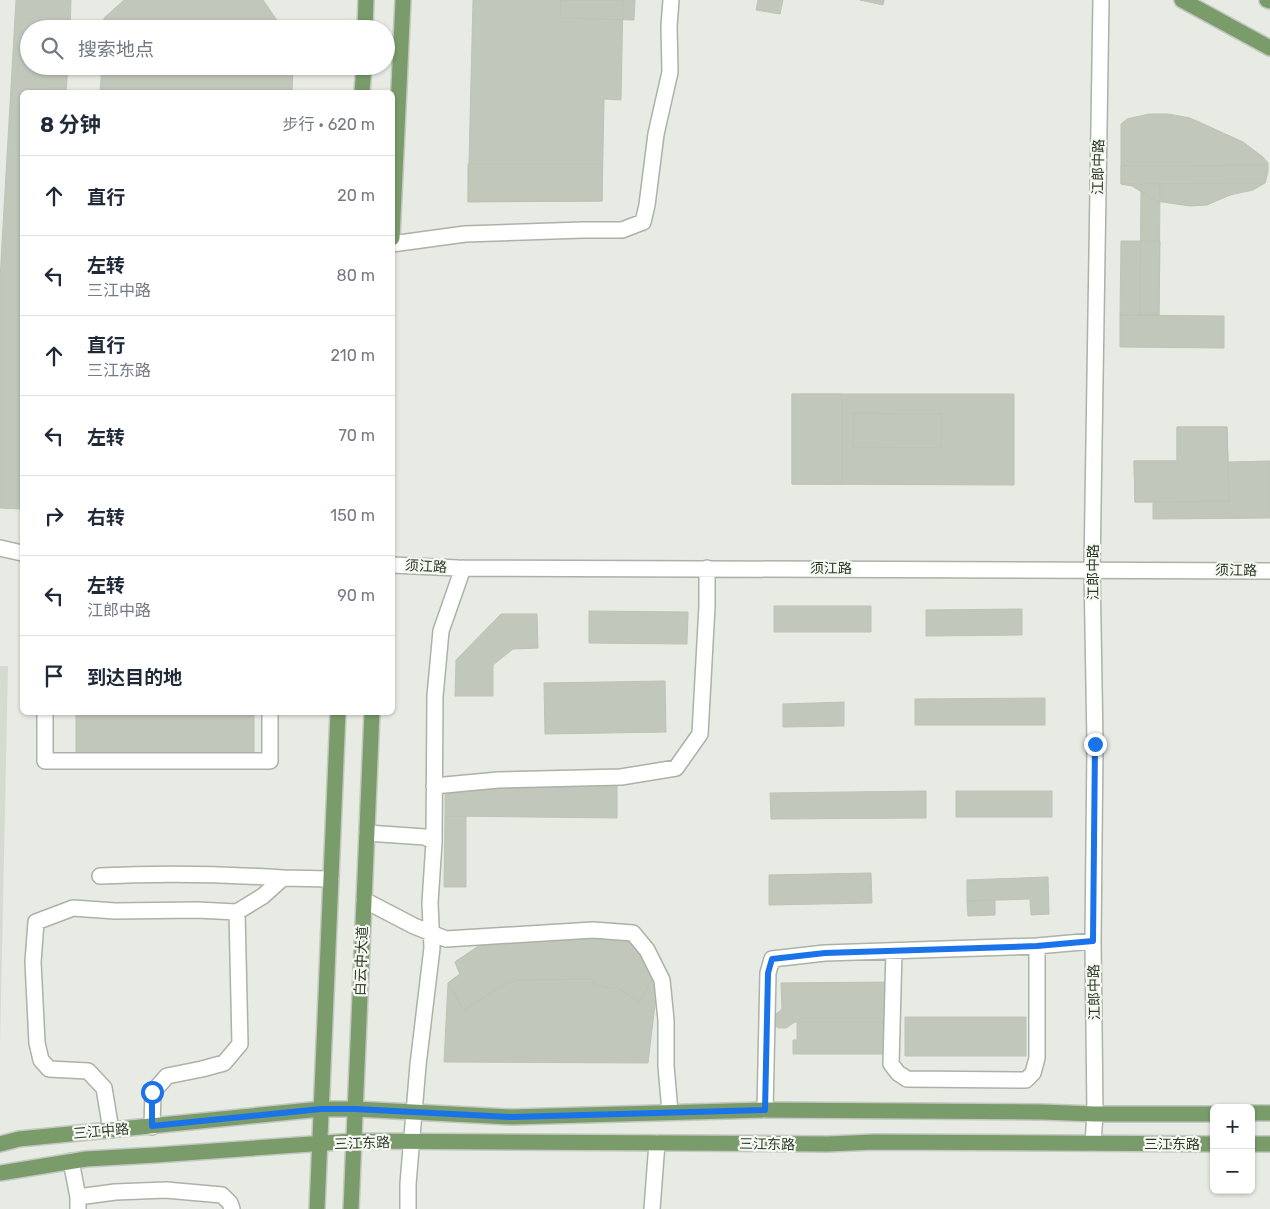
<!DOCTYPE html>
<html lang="zh">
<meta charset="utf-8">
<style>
:root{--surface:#fff;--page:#f6f6f7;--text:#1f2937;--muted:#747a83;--line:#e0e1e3}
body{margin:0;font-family:Rubik,"Noto Sans SC",sans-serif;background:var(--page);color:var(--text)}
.controls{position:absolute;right:15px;bottom:15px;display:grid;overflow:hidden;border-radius:8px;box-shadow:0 1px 4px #0004}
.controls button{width:45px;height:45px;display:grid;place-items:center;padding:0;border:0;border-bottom:1px solid var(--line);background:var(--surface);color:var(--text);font:25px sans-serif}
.stop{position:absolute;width:15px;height:15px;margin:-11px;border:4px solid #1a73e8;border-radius:50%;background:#fff}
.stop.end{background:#1a73e8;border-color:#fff;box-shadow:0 1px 5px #0008}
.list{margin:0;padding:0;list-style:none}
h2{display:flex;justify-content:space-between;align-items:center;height:65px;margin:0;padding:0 20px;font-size:21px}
h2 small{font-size:16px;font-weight:400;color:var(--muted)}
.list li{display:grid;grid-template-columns:32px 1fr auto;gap:15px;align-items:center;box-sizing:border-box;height:80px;padding:0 20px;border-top:1px solid var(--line)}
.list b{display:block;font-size:19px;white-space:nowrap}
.list p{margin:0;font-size:16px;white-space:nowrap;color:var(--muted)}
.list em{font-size:16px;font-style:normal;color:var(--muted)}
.icon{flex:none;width:28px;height:28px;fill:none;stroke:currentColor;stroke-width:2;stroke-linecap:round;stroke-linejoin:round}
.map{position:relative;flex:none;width:1270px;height:1209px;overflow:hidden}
.search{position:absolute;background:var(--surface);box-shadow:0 1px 4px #0004;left:20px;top:20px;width:375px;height:55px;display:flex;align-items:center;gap:12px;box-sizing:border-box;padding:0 18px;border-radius:28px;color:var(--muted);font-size:19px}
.panel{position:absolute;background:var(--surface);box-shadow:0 1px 4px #0004;left:20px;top:90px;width:375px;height:625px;border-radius:8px}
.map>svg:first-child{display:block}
</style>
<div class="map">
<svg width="1270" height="1209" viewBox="0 0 1270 1209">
<rect width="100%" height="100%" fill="#e7ebe3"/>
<path fill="#d6dbd1" d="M0,666H8L0,1046Z"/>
<path fill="#c1c8bb" stroke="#bcc4b6" d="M16,0H71L70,29H29V66H68L66,92H22V509L0,508V279Z
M124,0H263L283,29H104V18Z
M473,0H623L621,100L604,99L602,201L468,202Z
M561,0H635L634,20L560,18Z
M758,0H783L780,14L756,10Z
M860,0H884L883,5Z
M102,66H293L292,92H100Z
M1149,114H1168L1190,118L1243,142L1263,157L1268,163V172L1265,183L1253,190L1230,195L1207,205L1190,206L1156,201L1132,186L1121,184V124L1127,119Z
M468,164H602V201H468Z
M1265,165V183L1121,184V166Z
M1141,183H1160L1159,315H1140Z
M1121,241H1160L1159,315H1120Z
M1120,315L1224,316V348L1120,347Z
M792,394H1014V485L792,484Z
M792,394H842V484H792Z
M853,413L941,414V448L853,447Z
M1177,427H1227L1229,501L1135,502L1134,461H1177Z
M1177,427H1227L1228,462L1270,461V518L1153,519V502H1135L1134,461H1177Z
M774,606H871V632H774Z
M1022,609V635L926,636V610Z
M589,611L688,612L687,644L589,643Z
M501,614H537L538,648L513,649L493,665V696H455L456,660Z
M665,681L666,732L545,734L544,683Z
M1045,698V725H915V699Z
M844,702V726L783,727V704Z
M76,712H254V757H76Z
M445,783L617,784V818L445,816Z
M926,791V818L771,819L770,793Z
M956,791H1052V817H956Z
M445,816H466V887H444Z
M871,873L872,903L769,905V875Z
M1048,877L1049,914L1031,915L1030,899L967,901V880Z
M995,900V915L968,916L967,901Z
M498,933L617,934L660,963L640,1002L616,987L614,989L593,984L592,979L518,980L501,986L464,1010L448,983L460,974L455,962Z
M498,933L617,934L660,964L648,1063L444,1062L448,983L460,974L455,962Z
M889,982V1022H795L786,1028H779L775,1026L774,1016L782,1009L781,983Z
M905,1017H1026V1056H905Z
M797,1022H889V1054H793V1040H797Z"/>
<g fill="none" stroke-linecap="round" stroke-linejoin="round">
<defs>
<path id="minor" d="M392,244L465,234L583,230H622L643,222L647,205L656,134L670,72L669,26L671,0
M0,548L22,553
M392,565L458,568L1270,571
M45,712V761H270V712
M434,786L498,780L621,777L676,768L700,734L707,606V568
M367,833L425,837L434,842
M100,876C161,873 222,874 283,878
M364,900L414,926L446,939L593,930L633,933L647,950L662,980L666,1020V1066L670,1112
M894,951L891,1064L898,1073L907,1079L1026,1080L1033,1073L1037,1058V946
M765,1110L768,973L772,959L825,953L1037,946L1093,941
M152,1127L153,1092L167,1076L202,1069L224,1063L240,1044L237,912
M111,1130L104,1088L88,1071L49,1069L41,1060L37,1043L33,962L36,922L73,908L115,911L197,910L237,912L263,896L283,878L331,879
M1093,1143L1095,1114L1093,941L1095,744L1092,569L1101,0
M71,1161L78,1197V1209
M78,1197L115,1192L166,1190L222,1195L230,1203L232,1209
M408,1209V1184L418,1065L432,948L430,903L434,842L435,696L441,631L463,568
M652,1209L657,1143"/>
<path id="major" d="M1182,0L1270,48
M1267,0L1270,1
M365,29L366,0
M362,92L364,66
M392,238L403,0
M1251,1113H1270
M0,1144L19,1139L321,1109H355L512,1117L765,1110L1042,1112L1095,1114H1214
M1251,1144H1270
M0,1173L86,1159L156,1155L354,1141L828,1144L874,1142L1214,1144
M317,1209L338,712
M351,1209L372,712"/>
</defs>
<use href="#minor" stroke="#abb2a6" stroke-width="18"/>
<use href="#major" stroke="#c4c8c2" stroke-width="18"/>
<use href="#minor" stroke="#fff" stroke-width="15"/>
<use href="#major" stroke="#7a9c6b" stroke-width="15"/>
</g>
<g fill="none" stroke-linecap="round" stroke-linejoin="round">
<path stroke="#1a73e8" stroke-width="6" d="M152,1092V1126L321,1109H355L512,1117L765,1110L768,973L772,959L825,953L1037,946L1093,941L1095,744"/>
</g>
<g text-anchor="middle" stroke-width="4.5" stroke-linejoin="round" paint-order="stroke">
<g font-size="14" fill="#2b3a24" stroke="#f6f8f3">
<text transform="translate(1098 167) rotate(-89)" y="5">江郎中路</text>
<text transform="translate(426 566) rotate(3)" y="5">须江路</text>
<text x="831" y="573">须江路</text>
<text transform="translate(1236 570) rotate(1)" y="5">须江路</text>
<text transform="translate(1093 572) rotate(-90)" y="5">江郎中路</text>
<text transform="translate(361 961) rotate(-88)" y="5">白云中大道</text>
<text transform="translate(1094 992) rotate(-91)" y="5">江郎中路</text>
<text transform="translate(101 1131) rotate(-5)" y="5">三江中路</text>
<text transform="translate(362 1143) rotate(-2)" y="5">三江东路</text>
<text transform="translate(767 1144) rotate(1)" y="5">三江东路</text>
<text x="1172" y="1149">三江东路</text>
</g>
</g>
</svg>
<div class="controls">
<button>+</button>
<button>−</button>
</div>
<div class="stop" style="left:152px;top:1092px"></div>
<div class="stop end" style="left:1095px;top:744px"></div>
<div class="search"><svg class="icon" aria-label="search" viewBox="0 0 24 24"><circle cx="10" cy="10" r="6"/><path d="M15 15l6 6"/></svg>搜索地点</div>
<section class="panel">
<h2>8 分钟<small>步行 · 620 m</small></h2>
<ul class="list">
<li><svg class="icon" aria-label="ahead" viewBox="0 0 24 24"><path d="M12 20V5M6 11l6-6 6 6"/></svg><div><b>直行</b></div><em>20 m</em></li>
<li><svg class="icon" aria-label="left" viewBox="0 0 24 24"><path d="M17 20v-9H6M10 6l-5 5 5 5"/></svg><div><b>左转</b><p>三江中路</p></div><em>80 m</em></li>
<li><svg class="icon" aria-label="ahead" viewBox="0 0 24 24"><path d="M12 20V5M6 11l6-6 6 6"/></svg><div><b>直行</b><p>三江东路</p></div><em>210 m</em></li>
<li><svg class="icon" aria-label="left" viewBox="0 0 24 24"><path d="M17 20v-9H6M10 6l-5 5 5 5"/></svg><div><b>左转</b></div><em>70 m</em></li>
<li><svg class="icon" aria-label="right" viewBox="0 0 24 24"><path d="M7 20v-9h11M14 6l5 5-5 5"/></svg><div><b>右转</b></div><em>150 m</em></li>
<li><svg class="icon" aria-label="left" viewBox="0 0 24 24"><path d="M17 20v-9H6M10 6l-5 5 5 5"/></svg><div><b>左转</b><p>江郎中路</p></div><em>90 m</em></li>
<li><svg class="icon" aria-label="arrive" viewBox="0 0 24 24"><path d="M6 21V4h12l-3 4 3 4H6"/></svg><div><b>到达目的地</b></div></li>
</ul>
</section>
</div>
